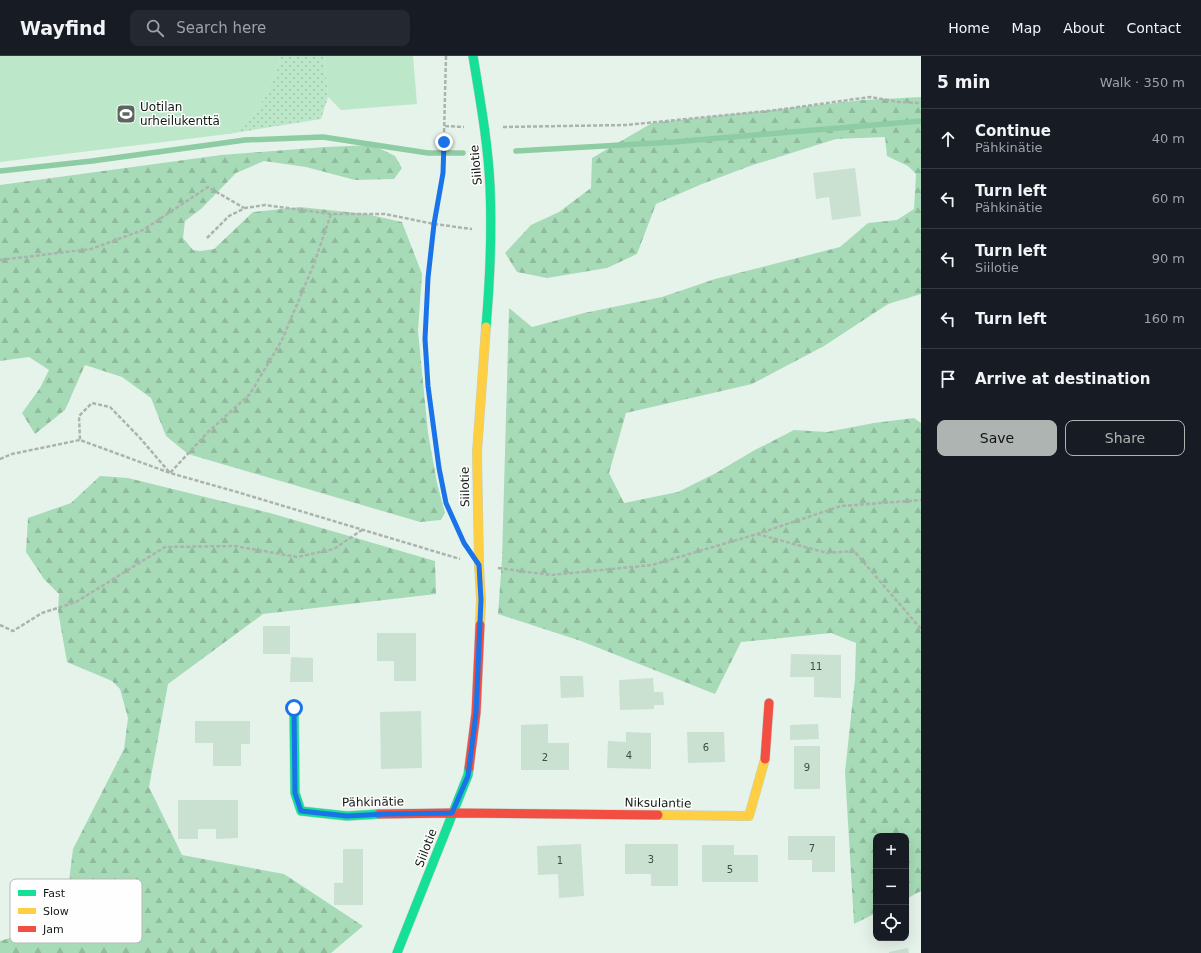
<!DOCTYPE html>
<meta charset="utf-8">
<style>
:root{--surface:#171b24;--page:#242831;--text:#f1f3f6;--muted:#9ea1a6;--line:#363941;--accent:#aeb4b2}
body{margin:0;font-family:"DejaVu Sans",sans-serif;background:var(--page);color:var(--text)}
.controls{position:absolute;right:12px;bottom:12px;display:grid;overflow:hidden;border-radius:8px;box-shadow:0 4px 16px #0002}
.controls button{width:36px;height:36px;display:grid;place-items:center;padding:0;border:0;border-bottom:1px solid var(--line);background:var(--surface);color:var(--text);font:20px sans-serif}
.stop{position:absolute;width:12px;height:12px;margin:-9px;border:3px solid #1a73e8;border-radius:50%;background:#fff}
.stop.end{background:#1a73e8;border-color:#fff;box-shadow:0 1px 4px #0008}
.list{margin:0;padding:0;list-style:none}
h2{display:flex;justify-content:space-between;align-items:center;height:52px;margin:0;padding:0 16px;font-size:17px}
h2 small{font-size:13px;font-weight:400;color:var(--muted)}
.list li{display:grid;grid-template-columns:26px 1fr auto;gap:12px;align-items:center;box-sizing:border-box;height:60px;padding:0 16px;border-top:1px solid var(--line)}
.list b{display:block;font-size:15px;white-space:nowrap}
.list p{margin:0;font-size:13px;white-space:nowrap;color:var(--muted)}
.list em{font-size:13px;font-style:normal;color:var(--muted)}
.actions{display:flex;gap:8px;padding:12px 16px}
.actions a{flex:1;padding:9px 0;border:1px solid var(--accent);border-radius:8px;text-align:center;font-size:14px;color:var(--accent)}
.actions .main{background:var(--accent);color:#111}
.icon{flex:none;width:22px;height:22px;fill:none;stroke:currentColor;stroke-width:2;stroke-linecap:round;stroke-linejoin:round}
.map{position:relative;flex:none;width:921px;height:897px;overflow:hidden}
header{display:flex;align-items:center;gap:24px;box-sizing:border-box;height:56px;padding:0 20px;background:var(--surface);border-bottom:1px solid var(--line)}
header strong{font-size:19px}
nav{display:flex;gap:22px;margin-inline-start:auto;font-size:14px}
.search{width:280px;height:36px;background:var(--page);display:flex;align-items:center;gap:10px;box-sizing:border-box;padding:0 14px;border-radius:8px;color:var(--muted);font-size:15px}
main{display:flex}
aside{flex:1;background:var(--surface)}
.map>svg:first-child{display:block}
</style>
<header>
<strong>Wayfind</strong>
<div class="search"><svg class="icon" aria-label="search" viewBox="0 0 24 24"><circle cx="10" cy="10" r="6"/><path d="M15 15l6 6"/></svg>Search here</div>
<nav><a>Home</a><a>Map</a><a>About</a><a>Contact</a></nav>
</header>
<main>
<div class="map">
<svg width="921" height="897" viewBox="0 0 921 897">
<defs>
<pattern id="grass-dots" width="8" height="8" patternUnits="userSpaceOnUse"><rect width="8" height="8" fill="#bce7c8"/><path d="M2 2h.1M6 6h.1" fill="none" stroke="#a1c6ab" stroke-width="1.8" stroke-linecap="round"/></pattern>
<pattern id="forest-firs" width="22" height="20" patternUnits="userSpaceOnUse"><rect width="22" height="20" fill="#a7dbb7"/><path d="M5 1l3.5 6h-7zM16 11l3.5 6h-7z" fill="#8fbb9c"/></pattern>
</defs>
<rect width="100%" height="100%" fill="#e6f3ea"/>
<path fill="url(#grass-dots)" d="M280,0H324L328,41L321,63L228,78C234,74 243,69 248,64C265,46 275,23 280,0Z"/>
<path fill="url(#forest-firs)" d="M921,41V238L888,248L824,290L752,328L626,357L609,417L624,447L678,436L716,417L753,395L794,374L827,376L874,367L914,362L921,367V835L906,843V780H876V857L854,868L845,716L855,623L856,587L831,577L741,586L715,638L581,585L498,558L502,504L509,252L532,271L584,257L662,241L715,223L840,191L868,167L897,164L914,153L916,118L908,110L887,100L885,81L836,83L750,110L702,128L656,148L637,198L607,212L547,222L517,216L505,197L531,169L559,156L591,132L592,102L652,67L863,44Z
M373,89L395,100L402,112L394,123L355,124L306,111L264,105L236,117L201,153L185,165L183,182L193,194L201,195L214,193L253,156L300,151L366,158L402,166L422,218L418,275L428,377L437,427L445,457L441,464L420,466L188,398L166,380L151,342L122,321L85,309L65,354L35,378L22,357L40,332L49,314L29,301L0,305V129L221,99L325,91Z
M100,420L128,422L270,457L435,505L436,538L263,558L168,628L149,731L182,799L284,818L363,870L331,897H0V885L29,876L68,833L73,793L124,693L128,662L120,633L112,625L67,606L58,555L59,538L44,523L26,496L28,462L71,447Z"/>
<path fill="#bce7c8" d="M0,0H280C275,23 265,46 248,64C243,69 234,74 228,78L0,106Z
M324,0H413L417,48L341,54L328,41Z"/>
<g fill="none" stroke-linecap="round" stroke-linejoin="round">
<path stroke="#8ecca3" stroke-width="5.5" d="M516,95L674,86L921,65
M0,115L92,105L245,84L323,81L428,97H463"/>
</g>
<path fill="#cae0d1" d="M855,112L861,160L832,164L829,141L816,143L813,117Z
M263,570H290V598H263Z
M377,577H416V625H394V605H377Z
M791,598L841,599V642L814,641V621H790Z
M291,601L313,602V626H290Z
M560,620H583L584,641L561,642Z
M653,622L654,636H663L664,649H654V653L620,654L619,624Z
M421,655L422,712L381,713L380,656Z
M195,665H250V688H241V710H213V687H195Z
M548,668V687H569V714H521V669Z
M818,668L819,683L790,684V669Z
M626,676L651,677V713L607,712L608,685L626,686Z
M687,676H724L725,706L688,707Z
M794,690H820V733H794Z
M178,744H238V782L216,783V773H198V783H178Z
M788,780H835V816H812V804H788Z
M581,788L584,840L559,842L558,818L538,819L537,790Z
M625,788H678V830H651V818H625Z
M702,789H734V799H758V826H702Z
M343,793H363V849H334V827H343Z
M908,892L909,897H889V896Z"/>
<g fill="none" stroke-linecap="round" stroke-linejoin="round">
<defs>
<path id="fast" d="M473,0C480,43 488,87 490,130C492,177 490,224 486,271
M294,652L295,737L301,755L347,760L379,758
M397,897L468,719L469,712"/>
<path id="slow" d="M480,569L481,544L479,509L477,396L486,271
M658,759L749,760L765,703"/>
<path id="jam" d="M765,703L769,647
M469,712L476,657L480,569
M379,758L452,757L658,759"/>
</defs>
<use href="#fast" stroke="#c5cfc9" stroke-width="10"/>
<use href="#slow" stroke="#c5cfc9" stroke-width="10"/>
<use href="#jam" stroke="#c5cfc9" stroke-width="10"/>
<path stroke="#acb3ae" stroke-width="2.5" stroke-dasharray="4 2" stroke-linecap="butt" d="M446,0L443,117L434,168L428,222L425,283L428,330L439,412L446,447L457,473
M445,70L464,71
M503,71L626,69L777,54L870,41L899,46L921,47
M331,158L314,208L282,284L250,338L208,376L170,417L140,382L110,351L92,347L79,360L80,384L170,417L237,436L460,503
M207,182L229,160L245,152L265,149L331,158H385L434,168L472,173
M0,204L91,193L143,174L208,131L244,152
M0,403L12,398L80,384
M757,478L827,497L854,495L921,573
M498,512L551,519L652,509L757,478L841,450L921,444
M0,569L13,575L42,557L76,546L165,491L235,490L297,501L334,493L362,474"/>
<use href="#fast" stroke="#16e098" stroke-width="9"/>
<use href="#slow" stroke="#ffcf43" stroke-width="9"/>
<use href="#jam" stroke="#f24e42" stroke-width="9"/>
</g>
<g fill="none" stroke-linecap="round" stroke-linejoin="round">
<path stroke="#1a73e8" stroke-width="5" d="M294,652L295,737L301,755L347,760L386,758L452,757L468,720L476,657L481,544L479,509L464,487L446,447L439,412L428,330L425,283L428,222L434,168L443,117L444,86"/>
</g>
<defs>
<symbol id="stadium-square" viewBox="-11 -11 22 22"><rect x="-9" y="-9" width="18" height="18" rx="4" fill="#5c665f" stroke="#fefefe"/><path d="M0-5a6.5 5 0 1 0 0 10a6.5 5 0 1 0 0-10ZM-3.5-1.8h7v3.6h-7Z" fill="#fff"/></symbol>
</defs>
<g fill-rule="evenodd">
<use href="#stadium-square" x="115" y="47" width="22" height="22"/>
</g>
<g text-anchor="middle" stroke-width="3" stroke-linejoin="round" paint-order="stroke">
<g font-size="10" fill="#414c44">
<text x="816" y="614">11</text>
<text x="706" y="695">6</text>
<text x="629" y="703">4</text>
<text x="545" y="705">2</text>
<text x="807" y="715">9</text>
<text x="812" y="796">7</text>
<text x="651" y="807">3</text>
<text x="560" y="808">1</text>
<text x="730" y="817">5</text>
</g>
<g font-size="12" fill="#121a14" stroke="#fefefe" text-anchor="start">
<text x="140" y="55">Uotilan<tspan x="140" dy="14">urheilukenttä</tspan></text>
</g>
<g font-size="12" fill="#121a14" stroke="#fefefe">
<text transform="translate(476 109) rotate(-95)" y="4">Siilotie</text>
<text transform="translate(465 431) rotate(-91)" y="4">Siilotie</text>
<text transform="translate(373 746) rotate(-1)" y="4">Pähkinätie</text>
<text transform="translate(658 747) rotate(1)" y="4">Niksulantie</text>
<text transform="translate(426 792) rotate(-69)" y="4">Siilotie</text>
</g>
</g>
<rect x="10" y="823" width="132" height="64" rx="6" fill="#fefefe" stroke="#b7bab8" stroke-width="1"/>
<rect x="18" y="834" width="18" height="6" fill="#16e098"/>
<rect x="18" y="852" width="18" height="6" fill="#ffcf43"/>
<rect x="18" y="870" width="18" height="6" fill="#f24e42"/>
<g font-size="11" fill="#121a14">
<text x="43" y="841">Fast</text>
<text x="43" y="859">Slow</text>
<text x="43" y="877">Jam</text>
</g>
</svg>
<div class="controls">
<button>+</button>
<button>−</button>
<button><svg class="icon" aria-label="locate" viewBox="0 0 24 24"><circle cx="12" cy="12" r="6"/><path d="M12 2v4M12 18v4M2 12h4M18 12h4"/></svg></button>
</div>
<div class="stop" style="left:294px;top:652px"></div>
<div class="stop end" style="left:444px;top:86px"></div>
</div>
<aside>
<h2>5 min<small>Walk · 350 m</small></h2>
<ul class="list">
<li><svg class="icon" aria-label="ahead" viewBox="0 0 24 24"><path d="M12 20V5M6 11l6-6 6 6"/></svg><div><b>Continue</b><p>Pähkinätie</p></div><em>40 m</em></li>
<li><svg class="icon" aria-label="left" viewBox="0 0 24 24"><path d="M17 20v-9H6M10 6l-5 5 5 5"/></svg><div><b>Turn left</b><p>Pähkinätie</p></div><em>60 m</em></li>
<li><svg class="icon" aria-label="left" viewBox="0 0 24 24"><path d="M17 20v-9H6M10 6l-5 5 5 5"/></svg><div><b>Turn left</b><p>Siilotie</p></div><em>90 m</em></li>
<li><svg class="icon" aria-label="left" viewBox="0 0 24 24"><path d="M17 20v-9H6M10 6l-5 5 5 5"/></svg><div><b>Turn left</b></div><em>160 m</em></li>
<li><svg class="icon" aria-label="arrive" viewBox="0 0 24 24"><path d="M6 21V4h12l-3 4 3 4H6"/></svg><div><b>Arrive at destination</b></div></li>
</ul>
<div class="actions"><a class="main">Save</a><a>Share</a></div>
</aside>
</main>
